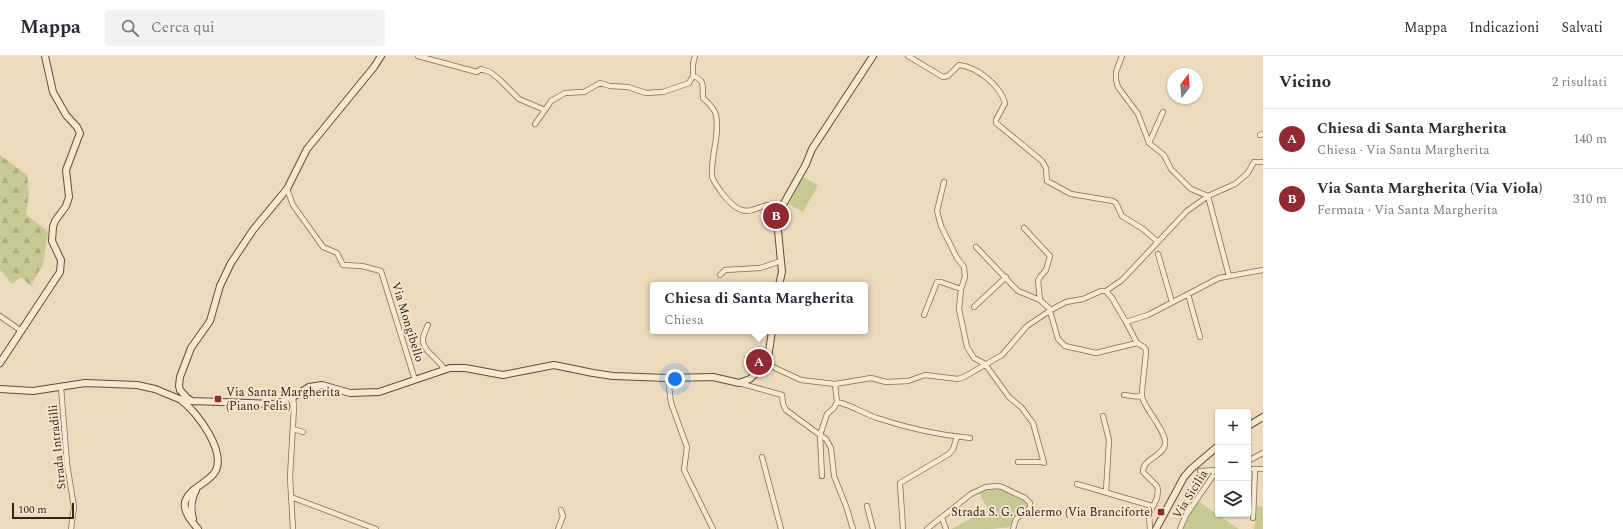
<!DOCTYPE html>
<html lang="it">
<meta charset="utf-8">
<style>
:root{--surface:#fff;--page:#f2f2f3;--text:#2b2b33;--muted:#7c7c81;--line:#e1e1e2;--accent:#902932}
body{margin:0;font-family:Spectral,serif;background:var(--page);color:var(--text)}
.controls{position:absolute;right:12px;bottom:12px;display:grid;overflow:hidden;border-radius:4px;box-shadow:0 1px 3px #0004}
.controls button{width:36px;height:36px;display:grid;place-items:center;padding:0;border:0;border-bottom:1px solid var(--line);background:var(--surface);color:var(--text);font:20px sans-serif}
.compass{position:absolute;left:1167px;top:12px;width:36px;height:36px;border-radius:50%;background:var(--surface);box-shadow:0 1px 3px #0004;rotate:16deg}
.scale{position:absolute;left:12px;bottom:10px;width:62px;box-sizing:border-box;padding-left:4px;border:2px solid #33251b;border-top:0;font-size:11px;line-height:14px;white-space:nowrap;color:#33251b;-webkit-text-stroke:3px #f4e5cc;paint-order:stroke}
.you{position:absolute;left:675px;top:323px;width:14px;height:14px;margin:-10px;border:3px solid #fff;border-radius:50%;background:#1a73e8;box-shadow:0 0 0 6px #1a73e833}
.badge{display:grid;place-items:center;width:26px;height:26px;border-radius:50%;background:var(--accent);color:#fff;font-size:13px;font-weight:700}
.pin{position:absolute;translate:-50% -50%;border:2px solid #fff;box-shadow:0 1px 4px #0006}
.popup{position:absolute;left:650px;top:226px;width:218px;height:52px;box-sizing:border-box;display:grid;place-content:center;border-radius:4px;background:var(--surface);filter:drop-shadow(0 1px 3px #0005);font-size:13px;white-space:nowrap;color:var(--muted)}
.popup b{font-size:15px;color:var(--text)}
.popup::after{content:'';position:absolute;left:50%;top:100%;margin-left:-8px;border:8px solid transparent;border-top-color:var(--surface)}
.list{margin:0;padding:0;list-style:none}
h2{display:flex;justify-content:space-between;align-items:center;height:52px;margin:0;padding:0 16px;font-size:17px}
h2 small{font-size:13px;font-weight:400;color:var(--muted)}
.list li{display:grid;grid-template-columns:26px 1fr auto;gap:12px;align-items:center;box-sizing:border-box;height:60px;padding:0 16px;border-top:1px solid var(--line)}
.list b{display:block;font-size:15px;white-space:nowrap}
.list p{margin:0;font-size:13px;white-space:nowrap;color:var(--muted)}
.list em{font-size:13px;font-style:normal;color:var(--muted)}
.icon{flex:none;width:22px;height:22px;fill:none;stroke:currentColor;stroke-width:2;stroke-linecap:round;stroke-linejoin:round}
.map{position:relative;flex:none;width:1263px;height:473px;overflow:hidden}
header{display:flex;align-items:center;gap:24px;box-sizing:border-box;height:56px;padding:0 20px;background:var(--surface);border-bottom:1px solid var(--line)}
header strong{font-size:19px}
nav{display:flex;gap:22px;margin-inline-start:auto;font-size:14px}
.search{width:280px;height:36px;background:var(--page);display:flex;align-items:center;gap:10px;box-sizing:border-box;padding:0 14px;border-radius:4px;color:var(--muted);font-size:15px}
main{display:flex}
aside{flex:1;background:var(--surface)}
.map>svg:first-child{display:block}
</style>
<header>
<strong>Mappa</strong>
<div class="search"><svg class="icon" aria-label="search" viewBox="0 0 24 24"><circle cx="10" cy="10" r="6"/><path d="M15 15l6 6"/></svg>Cerca qui</div>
<nav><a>Mappa</a><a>Indicazioni</a><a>Salvati</a></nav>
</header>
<main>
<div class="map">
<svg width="1263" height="473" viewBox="0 0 1263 473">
<defs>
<pattern id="forest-firs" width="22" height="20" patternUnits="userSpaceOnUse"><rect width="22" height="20" fill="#c7c992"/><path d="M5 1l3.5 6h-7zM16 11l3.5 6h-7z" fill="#abac7d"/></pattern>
</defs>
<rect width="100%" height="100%" fill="#ecdabd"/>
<path fill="#c7c992" d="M803,121L818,129L803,156L789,148Z
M997,431L1027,445L1029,450L1016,461L1010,471L990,473H951L988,454L979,436L986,433Z
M1198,445L1239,473H1184L1182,472Z
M1257,450L1263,451V473H1254Z"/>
<path fill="url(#forest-firs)" d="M0,99L27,119L29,137L26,158L48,176L43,208L31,230L21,221L12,228L0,214Z"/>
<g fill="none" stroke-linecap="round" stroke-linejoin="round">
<defs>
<path id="street" d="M418,0L477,16L481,13L490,16L499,23L519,43L545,54L551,45L565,37L584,36L600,27L610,30L628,31L646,37L663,36L689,27L693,20
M695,0L693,8V20C706,24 702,32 703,42C708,47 714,51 716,59C720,79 711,98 712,119C712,125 719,132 722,137C729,146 739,158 752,154C765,151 766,144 779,156
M908,0L943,21L948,20L959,9C977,11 1000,29 1005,47L996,64V67L1042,105L1046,112L1047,125L1071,138L1113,145L1116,147L1122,160L1143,173L1158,186
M1122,0L1116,16V24L1118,31L1138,58L1149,87L1164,99L1171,113L1191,133L1208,140L1229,220
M535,68L545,54
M1260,79L1263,78
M1149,87L1163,56
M944,126L937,155L941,170L957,202L964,211L965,221L961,233L959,253L967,291L974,302L985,308L1009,341L1021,351L1033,367L1044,407
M287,133L293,149L323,191L337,197L343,209L362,210L381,215L415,324
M1024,172L1050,200L1046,214L1040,221L1038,225L1040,244
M976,191L1018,235L1040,244L1051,254
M1158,198L1172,246
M720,219L725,214L760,212L781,205
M1106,235L1112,242L1126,266
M1188,238L1200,281
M974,251L1006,221
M1050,255L1058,283L1065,290L1096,297L1137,287
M924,259L937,226H941L961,233
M0,260L20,274
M428,269C426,273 424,277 423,282C421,294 439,303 444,313
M769,308L775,312L801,324L835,328L871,322L886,326L908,325L925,319L958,323L964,321L1002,299L1027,270L1051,254L1066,246L1083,243L1101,235H1106L1122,224L1187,155L1208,140L1235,128L1247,118L1254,106H1263
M668,322L671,347L687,391L684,414L713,473
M739,327L782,339L783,348L786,354L820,379L822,420
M835,328L837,346L834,352L827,358L820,379L826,383L831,392L834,420L846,450L853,473
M61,331L67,408L74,451L71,473
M1124,339C1130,339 1135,342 1141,340
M293,341L294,351L290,421L293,473
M837,346C851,349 863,357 877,362C907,372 939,379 970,382
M1103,360L1109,384L1106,436
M293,373L303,376
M762,401L781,473
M1248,405L1263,397
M1018,406H1044
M1248,413H1263
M1200,415L1218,414
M1077,428L1152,450
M291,441L376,473
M867,450L873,473
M942,462L946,473
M1253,462L1255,413
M558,473L563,460L561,454
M903,473L900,427L949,398L953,393L957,381
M927,473L971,438L986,431L998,430L1002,431L1025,442L1030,447V452L1016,463L1013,473
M1150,473L1149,459L1157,442L1158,434L1157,430L1143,416C1142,403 1164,400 1165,388C1167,376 1145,353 1142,341C1141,337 1146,302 1146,294L1144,291L1137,287L1126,266L1148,259L1219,222L1263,214
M1180,473L1186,459L1217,414"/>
<path id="secondary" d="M779,229L782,216L777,164L779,156L806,108L812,93L873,0
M0,307L60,216L61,204L52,185L53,171L55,165L66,150L69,141L66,114L80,77L77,71L66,59L53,36L45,0
M764,309L765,312L769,311V308L765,307
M0,333L33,335L85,327L137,329L155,333L184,345H191
M182,345C197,356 227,396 215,416C207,428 189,432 185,446C183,456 192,466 198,473
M192,345L275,348L293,341L309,331L322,329L350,337L379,336L450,312H465L503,319L554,309L593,317L613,320L668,322L713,321L739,327L750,323L764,309L768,302L772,275
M192,345L187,342L180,334L179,330L180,321L191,292L210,265L220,230L231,207L253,174L287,133L307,93L374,11L381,0
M1248,370L1263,361
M193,463C190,452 191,444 196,434
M1156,473L1184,421L1191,413L1218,390"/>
</defs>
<use href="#street" stroke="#836b57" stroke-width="6"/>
<use href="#secondary" stroke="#644c3a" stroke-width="8"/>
<use href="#street" stroke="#f7e8d0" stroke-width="4.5"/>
<use href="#secondary" stroke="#f7e8d0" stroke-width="6"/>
</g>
<g fill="#902932" stroke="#f4e5cc" stroke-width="1.5">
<rect x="214" y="339" width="8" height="8" rx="2"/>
<rect x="1157" y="452" width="8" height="8" rx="2"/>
</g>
<g text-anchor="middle" stroke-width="4" stroke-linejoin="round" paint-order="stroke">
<g font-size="12" fill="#33251b" stroke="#f4e5cc">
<text transform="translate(408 266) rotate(73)" y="4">Via Mongibello</text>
<text transform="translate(57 391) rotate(-96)" y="4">Strada Intradilli</text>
<text transform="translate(1190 438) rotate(-58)" y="4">Via Sicilia</text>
</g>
<g font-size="12" fill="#33251b" stroke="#f4e5cc" text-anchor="start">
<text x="226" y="340">Via Santa Margherita<tspan x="226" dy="14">(Piano Felis)</tspan></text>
<text x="1153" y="460" text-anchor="end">Strada S. G. Galermo (Via Branciforte)</text>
</g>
</g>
</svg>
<div class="controls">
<button>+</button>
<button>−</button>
<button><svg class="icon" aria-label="layers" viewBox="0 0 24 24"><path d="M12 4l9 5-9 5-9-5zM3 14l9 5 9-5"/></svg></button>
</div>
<svg class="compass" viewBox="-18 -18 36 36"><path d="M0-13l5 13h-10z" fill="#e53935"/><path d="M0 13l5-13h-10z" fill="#7c7c81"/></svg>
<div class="scale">100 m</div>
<div class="you"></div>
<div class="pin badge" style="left:759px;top:306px">A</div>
<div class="popup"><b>Chiesa di Santa Margherita</b>Chiesa</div>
<div class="pin badge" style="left:776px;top:160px">B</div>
</div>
<aside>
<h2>Vicino<small>2 risultati</small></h2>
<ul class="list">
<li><span class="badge">A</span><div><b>Chiesa di Santa Margherita</b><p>Chiesa · Via Santa Margherita</p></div><em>140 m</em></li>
<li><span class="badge">B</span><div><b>Via Santa Margherita (Via Viola)</b><p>Fermata · Via Santa Margherita</p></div><em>310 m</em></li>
</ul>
</aside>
</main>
